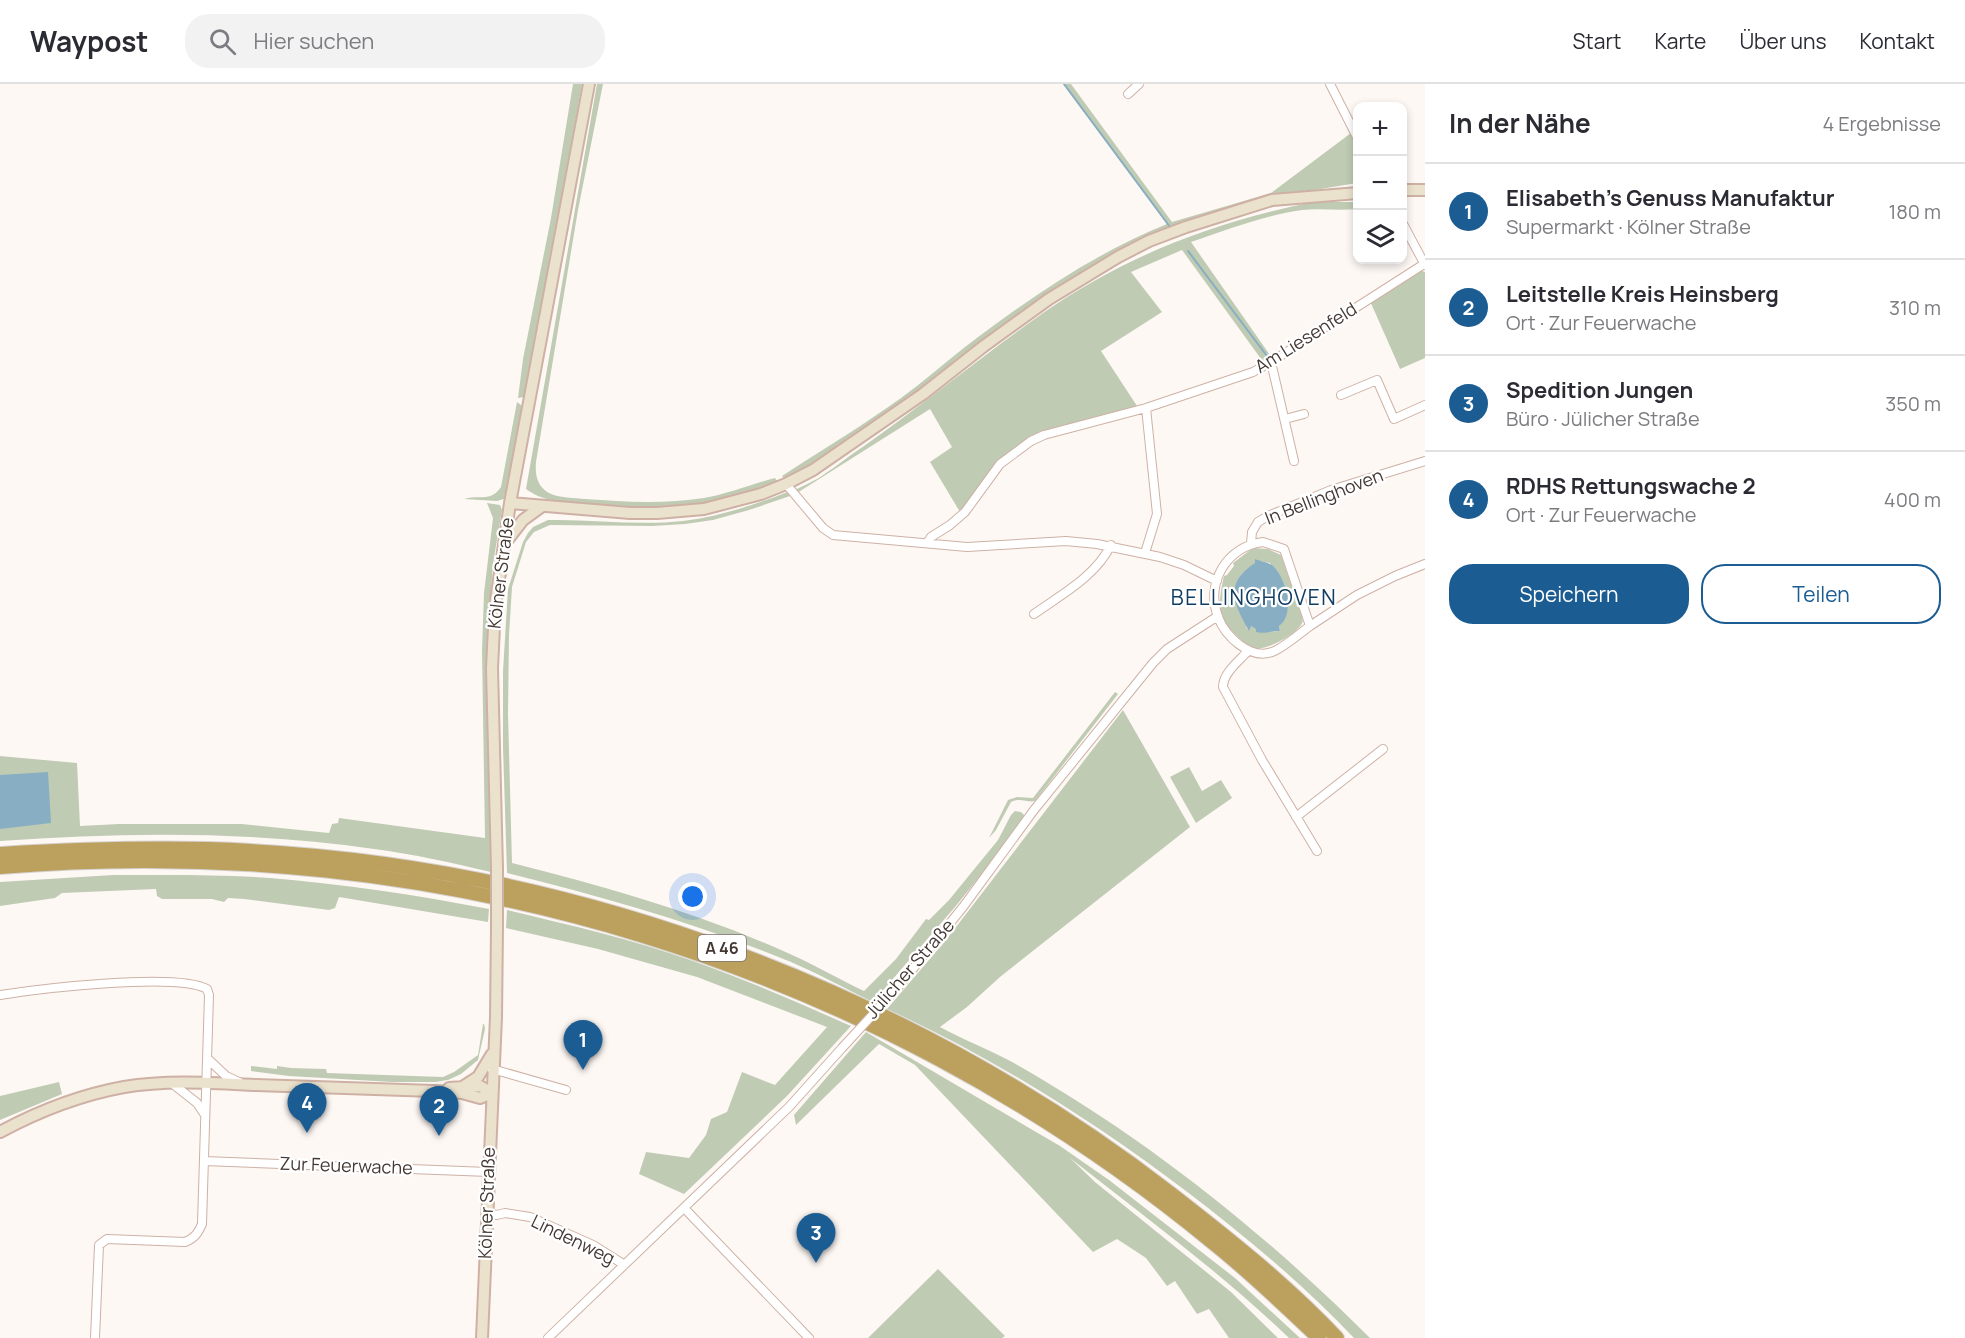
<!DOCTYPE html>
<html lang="de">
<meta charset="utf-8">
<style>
:root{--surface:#fff;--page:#f2f2f3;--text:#2b2b33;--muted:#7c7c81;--line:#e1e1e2;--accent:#1b5c92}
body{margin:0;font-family:Manrope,sans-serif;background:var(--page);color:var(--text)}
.controls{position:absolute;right:18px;top:18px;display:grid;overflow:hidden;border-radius:12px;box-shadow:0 3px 9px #0003}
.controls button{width:54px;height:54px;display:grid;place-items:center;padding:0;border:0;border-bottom:2px solid var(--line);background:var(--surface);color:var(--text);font:30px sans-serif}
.you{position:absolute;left:693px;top:813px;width:21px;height:21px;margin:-15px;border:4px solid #fff;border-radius:50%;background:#1a73e8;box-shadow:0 0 0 9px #1a73e833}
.badge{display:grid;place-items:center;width:39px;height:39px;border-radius:50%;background:var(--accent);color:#fff;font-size:20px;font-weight:700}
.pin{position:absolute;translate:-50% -50px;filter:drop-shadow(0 2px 3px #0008)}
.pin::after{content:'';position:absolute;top:32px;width:21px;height:18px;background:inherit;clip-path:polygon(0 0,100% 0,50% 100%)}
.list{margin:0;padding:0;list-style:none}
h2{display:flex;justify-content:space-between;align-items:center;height:78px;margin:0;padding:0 24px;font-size:26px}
h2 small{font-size:20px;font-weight:400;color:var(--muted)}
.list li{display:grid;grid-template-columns:39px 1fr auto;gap:18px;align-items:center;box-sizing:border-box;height:96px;padding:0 24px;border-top:2px solid var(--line)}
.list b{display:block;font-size:22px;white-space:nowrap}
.list p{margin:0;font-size:20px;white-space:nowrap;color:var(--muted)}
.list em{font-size:20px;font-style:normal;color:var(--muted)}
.actions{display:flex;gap:12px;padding:18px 24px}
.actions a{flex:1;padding:14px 0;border:2px solid var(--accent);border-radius:24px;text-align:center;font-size:21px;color:var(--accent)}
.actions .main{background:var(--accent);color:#fff}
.icon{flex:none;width:33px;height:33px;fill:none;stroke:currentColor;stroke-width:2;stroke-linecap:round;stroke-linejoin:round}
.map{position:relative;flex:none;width:1425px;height:1254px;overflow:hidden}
header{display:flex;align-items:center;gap:36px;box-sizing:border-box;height:84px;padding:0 30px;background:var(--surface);border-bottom:2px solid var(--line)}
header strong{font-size:28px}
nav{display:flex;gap:33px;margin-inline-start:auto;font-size:21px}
.search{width:420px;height:54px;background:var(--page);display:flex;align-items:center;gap:15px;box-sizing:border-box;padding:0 21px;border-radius:24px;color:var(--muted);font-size:22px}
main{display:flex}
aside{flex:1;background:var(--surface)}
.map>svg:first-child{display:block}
</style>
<header>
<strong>Waypost</strong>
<div class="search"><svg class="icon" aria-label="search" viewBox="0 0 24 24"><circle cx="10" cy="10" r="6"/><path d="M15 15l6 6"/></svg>Hier suchen</div>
<nav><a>Start</a><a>Karte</a><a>Über uns</a><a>Kontakt</a></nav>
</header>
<main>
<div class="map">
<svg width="1425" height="1254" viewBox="0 0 1425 1254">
<rect width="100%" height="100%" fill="#fef8f5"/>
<path fill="#c0cbb4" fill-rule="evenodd" d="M573,0H582L526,308L524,313L518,314L523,275L551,134Z
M597,0H603L578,126L536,378C535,391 537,402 549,409C559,414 575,414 585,415C625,418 665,420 704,414C728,410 752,400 775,394L778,398L775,400C759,405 743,412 727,416C681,427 635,426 588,421C567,419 543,418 526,405Z
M1063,0H1071L1172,138L1271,109L1351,49L1357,66V99L1260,115L1094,182L1058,203L1012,235L917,309L824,371L796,391L785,396L782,392C822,366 862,342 901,314C923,298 943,280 965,263C1028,215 1093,170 1167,140Z
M1314,118H1357V125C1339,127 1320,124 1302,126C1265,131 1226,146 1191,158L1272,274L1264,279L1182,166L1131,188L1162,228L1101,267L1139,325L1089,338L1014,366L960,428L930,378L952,363L930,325L797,409L795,406C804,401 815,397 823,391C837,382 850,371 864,362C925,319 982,272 1043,229C1125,172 1216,137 1314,118Z
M1420,186L1425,188V274L1400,285L1370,217Z
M517,318L521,321L523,327L504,415L497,417L464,415C480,410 490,419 501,403Z
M790,407L793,411L749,426L713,436L685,440L652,442L550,441L534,448L526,458L512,503L509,551L508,629L512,779C607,803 702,830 790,870C815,881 839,895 864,907L896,875L926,835L929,836L949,816L998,756L1011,731L1015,727L1021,728L1024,731V735L1017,746L955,823L873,918C846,905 819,890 791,878C699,840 604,813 507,789L503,663V587L508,505L523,458L528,449L533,443L548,436C593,435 638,442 683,437C721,432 755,421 790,407Z
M487,419L500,421L502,426L493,480L489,534L488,578L491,788C452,779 413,770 374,765C251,747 124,748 0,757V672L77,679L80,742L119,740H242L329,749L332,740L338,739L339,734L485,754L482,566L484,509L493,434Z
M1253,464L1268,465L1281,471L1302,533C1303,537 1303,538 1301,541C1294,551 1268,566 1256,564C1248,563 1243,557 1237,552C1232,548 1227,543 1224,538C1217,526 1221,504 1224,492L1227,491L1234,482L1233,479ZM1258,477L1270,479C1282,500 1298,520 1279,542L1280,547L1265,548L1251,542L1247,545L1245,536L1255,479Z
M1115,608L1118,610L1035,717C1027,719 1020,713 1011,718L996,746L989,754L1008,716L1017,713L1033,714Z
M1123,626L1190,743L1000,893L967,923L940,943C964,956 990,966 1014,979C1145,1053 1264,1148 1370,1254H1354C1303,1200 1245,1152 1186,1107C1093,1037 994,974 887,925L946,856Z
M1189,683L1202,707L1221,696L1232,714L1196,739L1170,693Z
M113,791C166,791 218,790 270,794C343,800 416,811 489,825L488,838L339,813L335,824L329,826L244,815L228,814L224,818L212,815H162L157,812L156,805L62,809L55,814L0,822V798Z
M507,826C569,841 632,855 693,877C747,896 799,919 851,942L787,1012L684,1110L639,1090L646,1068L689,1074L706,1051L711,1035L727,1028L742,988L775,1001L827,943L697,893L598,865L506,844Z
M483,940H484L485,945L478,976L461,990L448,996L435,998H392L289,992L251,987V982L277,985V982L291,984L326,985L327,989L443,993L454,988L478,971Z
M866,948L1060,1062L1109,1096L1235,1194L1300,1254H1289C1220,1188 1144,1132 1070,1074L1095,1098L1231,1208L1278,1254H1229L1209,1225L1197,1230L1175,1197L1167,1202L1146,1174L1117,1155L1093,1168L915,981L879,960L796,1041L794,1031Z
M59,998L62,1010L0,1036V1012Z
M938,1185L1005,1252L1002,1254H868Z"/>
<path fill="#88aec3" d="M1255,475C1259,477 1267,478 1272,481C1286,493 1296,530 1279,542L1280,547C1271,547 1264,550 1256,548V545L1251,542L1249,547C1234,520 1223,500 1255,479Z
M48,688L51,739L0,745V691Z"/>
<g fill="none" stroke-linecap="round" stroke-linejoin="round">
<path stroke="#88aec3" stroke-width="2" d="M1064,0L1170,143
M1188,167L1267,272"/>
<defs>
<path id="street" d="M1330,0L1358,55
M1128,10L1139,0
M1402,138L1425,181
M1271,278L1294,377
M1341,311L1377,296L1394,335L1425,321
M1285,335L1304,330
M786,400L823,444L833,451L967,463L1066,457L1097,460L1160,473L1184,481L1217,497
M1263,458L1284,465L1310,542C1299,550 1283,564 1272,568C1250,576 1225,552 1218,533C1205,499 1227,462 1263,458Z
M927,459L931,453L950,441L965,428L1000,380L1031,357L1044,351L1146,324L1253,288L1271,278L1424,180
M1251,459L1252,448L1258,438L1268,432L1331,406L1425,377
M1145,469L1157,430L1146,324
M1034,530C1062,510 1095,493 1111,461
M1310,542L1357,511L1395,492L1425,480
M1248,567C1239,577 1223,589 1223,603L1262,676L1317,767
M1296,733L1383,665
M899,902L963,823L1034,726L1153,579L1167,565L1218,532
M0,911C38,905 177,888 207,905L209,911L202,1140C198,1149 195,1154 185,1158L107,1155L99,1161L95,1254
M208,975L226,992L239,998
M492,985L566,1006
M173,1000L197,1019L205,1031
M204,1077L489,1088
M684,1124L809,1254
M487,1129L497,1131L505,1129L530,1133L593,1161L623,1180
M548,1254L789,1023L842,964"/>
<path id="secondary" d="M1402,106H1425
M510,419L630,429H657L704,425L761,410L786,400L813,386L923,310L984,262L1049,215L1118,173L1149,157L1186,143L1272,116L1358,109
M506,458L523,436L541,423
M497,784L492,584L495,523L510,419L589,0
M464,1002L478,993L492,970
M449,1004L480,1002L492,1009
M0,1048C39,1027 80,1011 124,1003C167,996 212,999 256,1001C315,1003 374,1005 434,1007L462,1009L480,1014L492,1009
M482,1254L496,933L497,844"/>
<path id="highway" d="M0,770C84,765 167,762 251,767C581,785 908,907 1170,1109C1228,1154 1286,1200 1337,1254
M0,783C438,746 871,878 1211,1157C1249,1187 1284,1221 1319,1254"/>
</defs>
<use href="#street" stroke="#ceb1a4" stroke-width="10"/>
<use href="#secondary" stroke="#ceb1a4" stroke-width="14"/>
<use href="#highway" stroke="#d6d3d2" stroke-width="16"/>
<use href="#street" stroke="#fff" stroke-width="8"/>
<use href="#secondary" stroke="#ebe2ce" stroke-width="10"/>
<use href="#highway" stroke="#bca05d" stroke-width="14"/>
<defs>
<path id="street-bridge" d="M842,964L899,902"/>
<path id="secondary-bridge" d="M497,844V784"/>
</defs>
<use href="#street-bridge" stroke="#ceb1a4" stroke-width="10" stroke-linecap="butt"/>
<use href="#secondary-bridge" stroke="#ceb1a4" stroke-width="14" stroke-linecap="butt"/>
<use href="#street-bridge" stroke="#fff" stroke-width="8"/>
<use href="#secondary-bridge" stroke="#ebe2ce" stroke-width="10"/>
</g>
<g text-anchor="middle" stroke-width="4.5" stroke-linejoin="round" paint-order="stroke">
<rect fill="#fff" stroke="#7c7470" stroke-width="1.5" x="698" y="851" width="48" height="26" rx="4.5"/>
<g font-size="16" font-weight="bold" fill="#443833">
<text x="722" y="870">A 46</text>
</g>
<g font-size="18" fill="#443833" stroke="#fff">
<text transform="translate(1306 254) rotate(-32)" y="6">Am Liesenfeld</text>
<text transform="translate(1324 413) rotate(-21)" y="6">In Bellinghoven</text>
<text transform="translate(501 489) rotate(-83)" y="6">Kölner Straße</text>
<text transform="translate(910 885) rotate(-49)" y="6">Jülicher Straße</text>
<text transform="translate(346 1082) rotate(2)" y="6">Zur Feuerwache</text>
<text transform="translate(487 1119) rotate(-88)" y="6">Kölner Straße</text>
<text transform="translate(573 1156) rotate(26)" y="6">Lindenweg</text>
</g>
<g font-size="21" letter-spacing="1.5" fill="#103d62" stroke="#fff">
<text x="1254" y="521">BELLINGHOVEN</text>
</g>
</g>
</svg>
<div class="controls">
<button>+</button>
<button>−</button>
<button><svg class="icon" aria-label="layers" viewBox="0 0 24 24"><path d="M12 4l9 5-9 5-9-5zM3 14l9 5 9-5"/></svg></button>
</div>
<div class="you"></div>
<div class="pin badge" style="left:583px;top:986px">1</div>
<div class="pin badge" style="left:439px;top:1052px">2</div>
<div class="pin badge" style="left:816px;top:1179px">3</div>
<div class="pin badge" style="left:307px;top:1049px">4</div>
</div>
<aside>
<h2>In der Nähe<small>4 Ergebnisse</small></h2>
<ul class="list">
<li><span class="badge">1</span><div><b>Elisabeth’s Genuss Manufaktur</b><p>Supermarkt · Kölner Straße</p></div><em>180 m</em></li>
<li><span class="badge">2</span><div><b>Leitstelle Kreis Heinsberg</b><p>Ort · Zur Feuerwache</p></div><em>310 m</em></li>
<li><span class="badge">3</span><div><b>Spedition Jungen</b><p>Büro · Jülicher Straße</p></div><em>350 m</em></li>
<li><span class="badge">4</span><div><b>RDHS Rettungswache 2</b><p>Ort · Zur Feuerwache</p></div><em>400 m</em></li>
</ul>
<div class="actions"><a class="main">Speichern</a><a>Teilen</a></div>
</aside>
</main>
